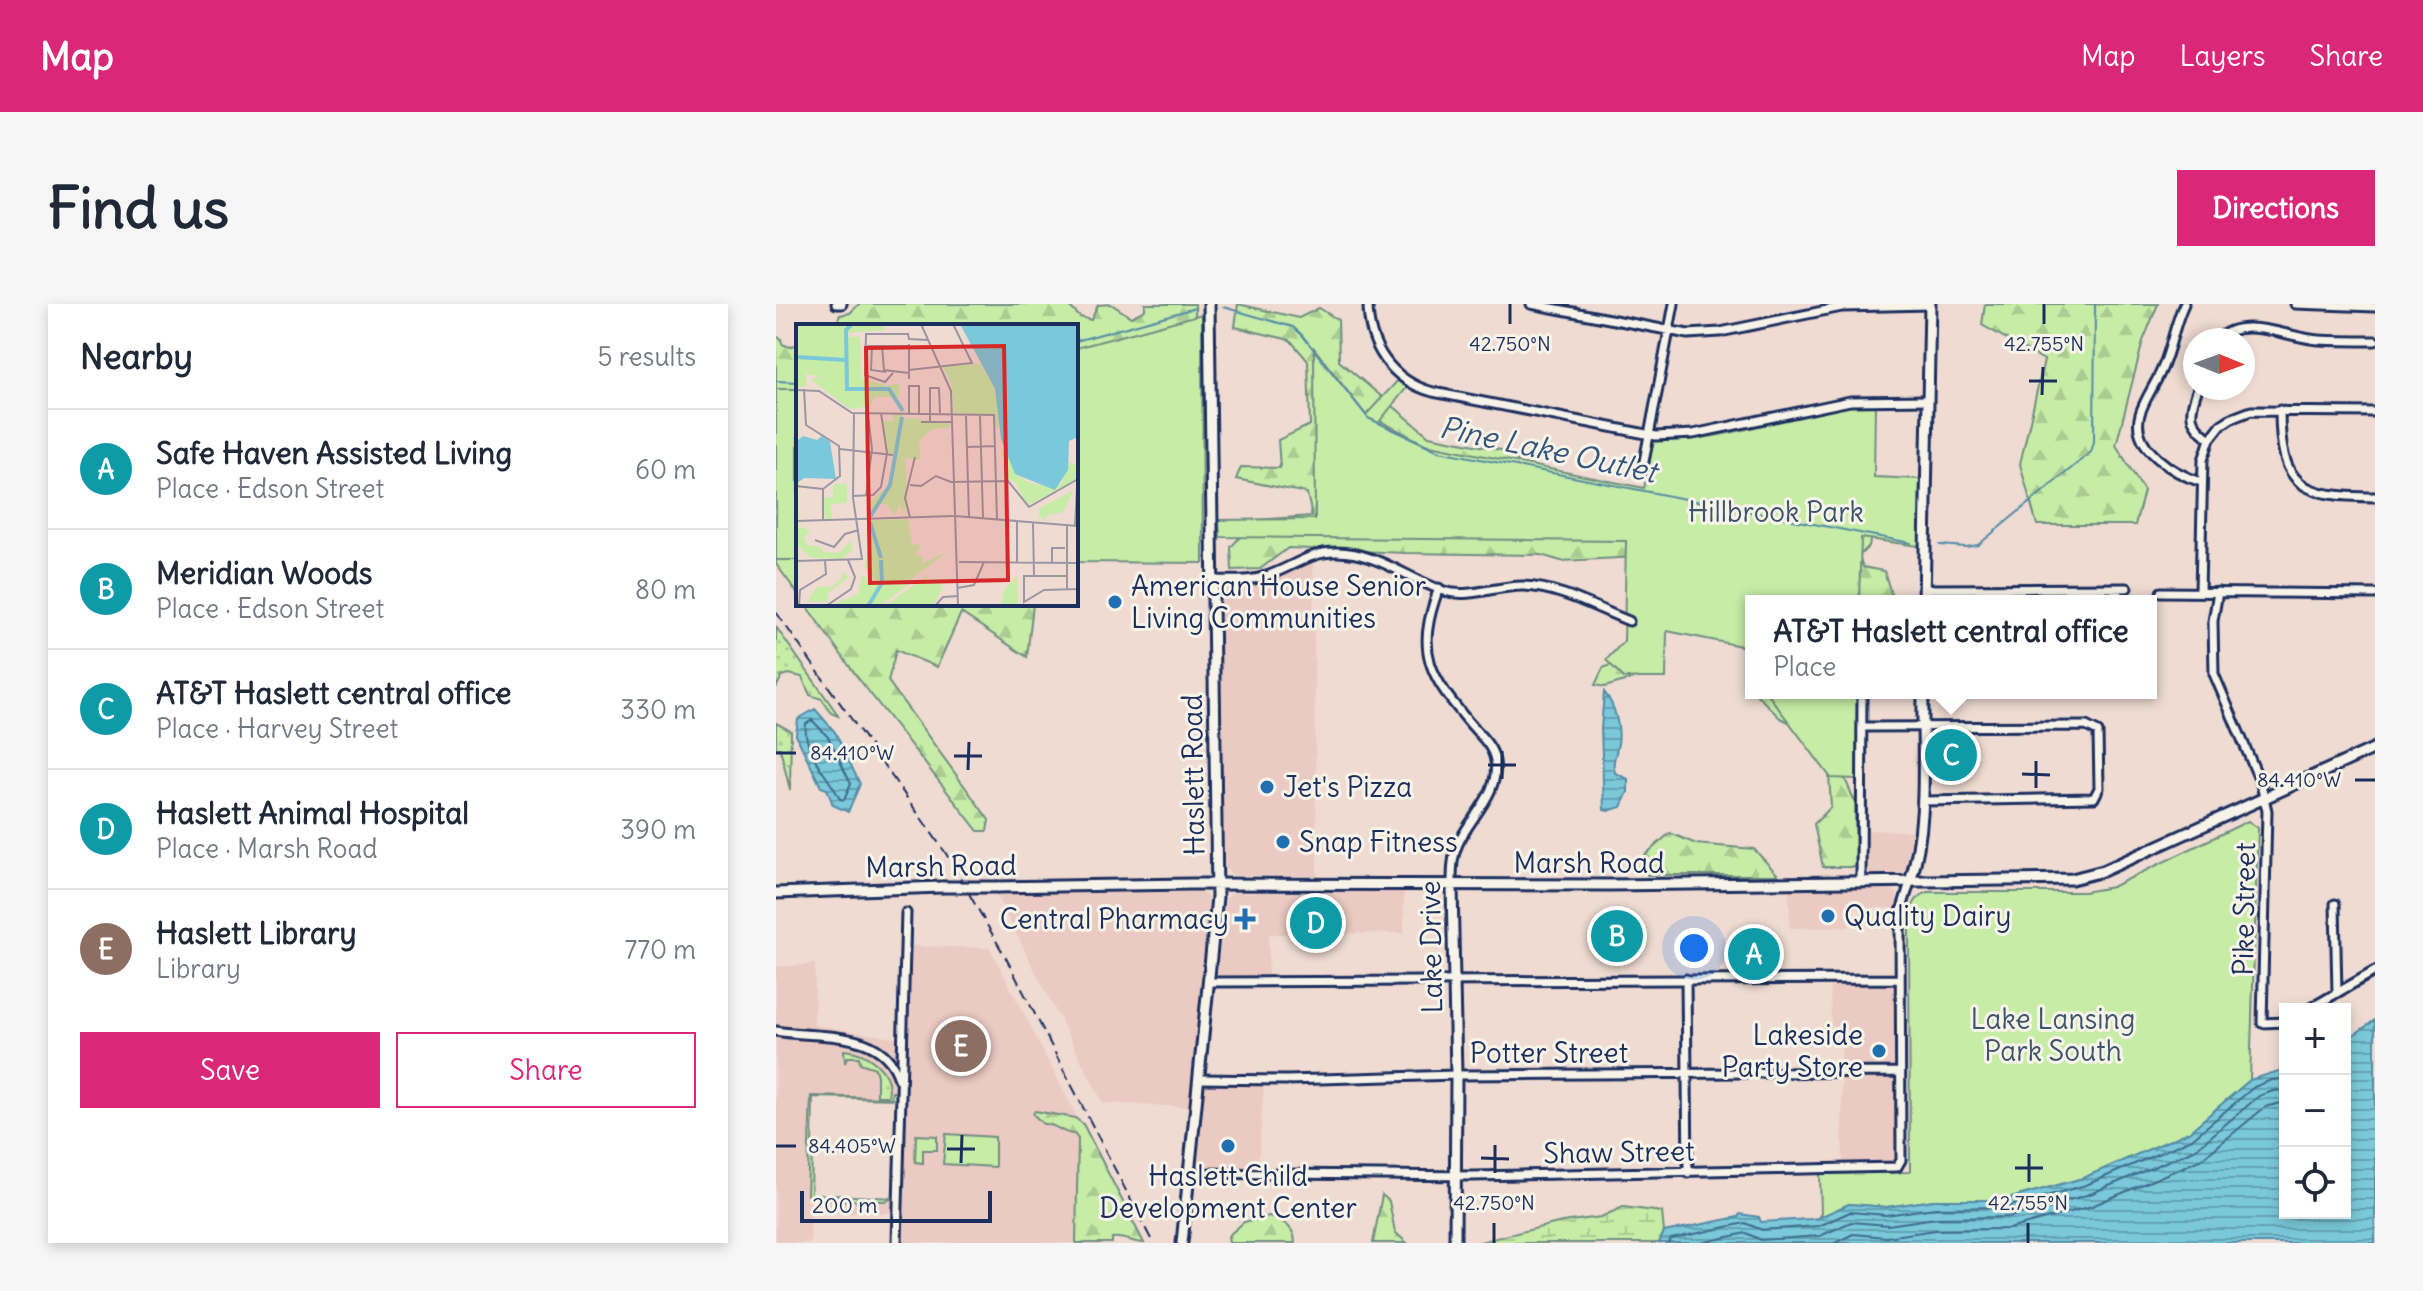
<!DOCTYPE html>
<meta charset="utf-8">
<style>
:root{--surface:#fff;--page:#f6f6f7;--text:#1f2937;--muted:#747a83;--line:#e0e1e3;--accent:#db2777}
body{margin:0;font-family:Delius,sans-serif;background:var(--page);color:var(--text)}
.controls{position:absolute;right:24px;bottom:24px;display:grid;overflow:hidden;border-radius:0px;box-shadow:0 4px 12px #0003}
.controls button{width:72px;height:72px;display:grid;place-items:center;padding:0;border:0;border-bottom:2px solid var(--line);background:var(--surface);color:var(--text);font:40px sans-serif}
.compass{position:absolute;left:1407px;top:24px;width:72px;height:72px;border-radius:50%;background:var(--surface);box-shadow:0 4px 12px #0003;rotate:91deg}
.scale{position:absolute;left:24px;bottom:20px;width:192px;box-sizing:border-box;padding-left:8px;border:4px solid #1b2f5e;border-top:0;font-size:22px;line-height:28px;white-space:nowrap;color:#1b2f5e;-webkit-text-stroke:6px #f7f3e8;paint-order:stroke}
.you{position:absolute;left:918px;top:644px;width:28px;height:28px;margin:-20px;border:6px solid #fff;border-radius:50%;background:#1a73e8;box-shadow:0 0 0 12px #1a73e833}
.badge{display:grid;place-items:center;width:52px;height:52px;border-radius:50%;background:var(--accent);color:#fff;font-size:26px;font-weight:700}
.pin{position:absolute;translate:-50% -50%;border:4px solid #fff;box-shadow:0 2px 8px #0006}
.popup{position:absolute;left:969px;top:291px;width:412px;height:104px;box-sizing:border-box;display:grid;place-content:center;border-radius:0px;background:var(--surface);filter:drop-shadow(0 2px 6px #0005);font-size:26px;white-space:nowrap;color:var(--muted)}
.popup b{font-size:30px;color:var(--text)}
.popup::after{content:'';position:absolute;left:50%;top:100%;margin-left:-16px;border:16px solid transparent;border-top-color:var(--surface)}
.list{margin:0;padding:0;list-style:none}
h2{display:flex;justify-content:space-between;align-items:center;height:104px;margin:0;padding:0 32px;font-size:34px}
h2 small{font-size:26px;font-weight:400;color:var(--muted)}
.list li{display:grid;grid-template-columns:52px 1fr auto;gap:24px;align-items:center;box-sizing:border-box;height:120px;padding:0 32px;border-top:2px solid var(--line)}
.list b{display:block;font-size:30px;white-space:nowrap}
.list p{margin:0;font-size:26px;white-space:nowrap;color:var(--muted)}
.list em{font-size:26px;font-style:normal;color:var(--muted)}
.actions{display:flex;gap:16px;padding:24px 32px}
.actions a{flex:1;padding:18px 0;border:2px solid var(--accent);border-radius:0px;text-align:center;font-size:28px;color:var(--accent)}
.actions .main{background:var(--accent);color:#fff}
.icon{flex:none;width:44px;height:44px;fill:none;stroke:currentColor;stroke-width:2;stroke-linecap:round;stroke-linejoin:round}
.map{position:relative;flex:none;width:1599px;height:939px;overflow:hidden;border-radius:0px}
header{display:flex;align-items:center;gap:48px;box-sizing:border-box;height:112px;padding:0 40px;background:var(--accent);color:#fff}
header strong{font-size:38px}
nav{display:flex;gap:44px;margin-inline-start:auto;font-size:28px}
.intro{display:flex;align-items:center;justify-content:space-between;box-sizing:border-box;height:192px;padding:0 48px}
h1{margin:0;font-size:56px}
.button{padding:20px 36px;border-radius:0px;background:var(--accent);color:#fff;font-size:28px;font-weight:700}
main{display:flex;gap:48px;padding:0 48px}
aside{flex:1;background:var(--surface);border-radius:0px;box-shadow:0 4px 12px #0003}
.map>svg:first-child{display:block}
</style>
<header>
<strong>Map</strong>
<nav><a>Map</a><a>Layers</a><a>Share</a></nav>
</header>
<div class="intro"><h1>Find us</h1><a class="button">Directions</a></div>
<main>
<aside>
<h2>Nearby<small>5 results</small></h2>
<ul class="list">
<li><span class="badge" style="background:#0f9aa8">A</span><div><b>Safe Haven Assisted Living</b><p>Place · Edson Street</p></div><em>60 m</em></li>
<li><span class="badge" style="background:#0f9aa8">B</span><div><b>Meridian Woods</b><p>Place · Edson Street</p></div><em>80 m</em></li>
<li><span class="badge" style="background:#0f9aa8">C</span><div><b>AT&amp;T Haslett central office</b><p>Place · Harvey Street</p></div><em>330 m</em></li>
<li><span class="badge" style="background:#0f9aa8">D</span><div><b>Haslett Animal Hospital</b><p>Place · Marsh Road</p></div><em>390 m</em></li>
<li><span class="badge" style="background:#8d6e63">E</span><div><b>Haslett Library</b><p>Library</p></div><em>770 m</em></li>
</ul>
<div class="actions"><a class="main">Save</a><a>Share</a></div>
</aside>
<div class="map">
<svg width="1599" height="939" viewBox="0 0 1599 939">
<defs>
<pattern id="grass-dots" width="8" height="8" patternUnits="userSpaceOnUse" patternTransform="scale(2)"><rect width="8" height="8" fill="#c6eca6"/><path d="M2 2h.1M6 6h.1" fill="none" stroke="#aacb91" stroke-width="1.8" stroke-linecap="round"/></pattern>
<pattern id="forest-firs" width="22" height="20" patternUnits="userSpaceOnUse" patternTransform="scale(2)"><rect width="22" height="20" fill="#c6eca6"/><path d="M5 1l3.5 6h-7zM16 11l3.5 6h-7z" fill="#aacb91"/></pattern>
<pattern id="wetland-marsh" width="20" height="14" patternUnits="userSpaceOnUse" patternTransform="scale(2)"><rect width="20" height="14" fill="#c6eca6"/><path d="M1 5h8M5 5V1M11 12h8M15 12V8" fill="none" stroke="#aacb91"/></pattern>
<pattern id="water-rules" width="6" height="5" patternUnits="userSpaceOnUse" patternTransform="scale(2)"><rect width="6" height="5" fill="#7ac8d9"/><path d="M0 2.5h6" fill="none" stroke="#63a3b3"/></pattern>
</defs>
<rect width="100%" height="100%" fill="#efdbd2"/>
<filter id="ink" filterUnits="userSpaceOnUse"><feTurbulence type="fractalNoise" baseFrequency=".0125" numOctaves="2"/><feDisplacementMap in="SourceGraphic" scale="16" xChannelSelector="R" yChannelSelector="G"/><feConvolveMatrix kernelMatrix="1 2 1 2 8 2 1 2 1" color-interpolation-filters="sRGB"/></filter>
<g filter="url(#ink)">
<path fill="#eacac2" d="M537,256L541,572L457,571L449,564L444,286L450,281L491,277Z
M1081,526L1138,527L1133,559L1129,567L1119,571L1081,572Z
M1114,583L1121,591L1120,604H1073V623L1014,624L1013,585Z
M423,588L430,592L432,598L414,803L327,799L220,590Z
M628,588V629L493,630L492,675H441L450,595L456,589Z
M132,642L214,644L302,815L300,939H125Z
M39,660L38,721L123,735L121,795L37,793L35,891L118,893V909L35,908L34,939H0V663Z
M1120,678L1122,869H1067L1065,722H1055L1054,679Z
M488,779L482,865L419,864L428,780Z"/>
<path fill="url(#grass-dots)" stroke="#708e82" stroke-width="2" d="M0,323L60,408L62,412L55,409L46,395L34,391L26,373L13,370L6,372L0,384Z
M0,419L15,427L14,486L4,444H0Z
M68,746C90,747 118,767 112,792H101V772L99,764L84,759L83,753H71L69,759Z
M116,788H121V795L37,793L35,890L117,894L110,897L61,896L31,891L35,792L115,794Z"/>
<path fill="url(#forest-firs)" stroke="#708e82" stroke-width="2" d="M83,0H291L304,13L315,16L322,1L335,0L355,13L369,6V0H419L421,131L300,60V22H59L64,11L74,9Z
M462,0L523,14L543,4L562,16L563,57L653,132L735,148L754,175L1097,222L1093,242L1083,252L1087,263L1108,267L1116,293L1105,297H975V360L973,341L862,253L785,257L765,251L630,249L512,244L484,265L456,266L455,243L479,216L536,212L531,189L460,175L465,163L504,164L502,136L534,121L532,57L514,36L459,23Z
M1209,0H1382L1367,37L1340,141L1368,187L1359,221H1261L1244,160L1268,56L1206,21Z
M0,32L5,35L6,40L14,43L22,40V290L0,260Z
M29,300H257L251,353L185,309L161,363L120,346L112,377L213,516L211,527H202L79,370Z
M854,353L879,368L829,383L819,381L827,364Z
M979,389H1091L1075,418L1066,468L1079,498L1080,563H1047L1038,520L1055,503L1053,471L1032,427L1004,414Z
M894,529L920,540L978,545L1002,571H871L869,551Z
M259,807L299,814L307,820L368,939C357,939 347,932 336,934V939H300L302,835L298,830C286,830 280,819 267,820L257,810Z
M606,891L613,897L619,928L631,939H597Z
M493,912C507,917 519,923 519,939H453L452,932L468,918Z"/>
<path fill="url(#wetland-marsh)" stroke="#708e82" stroke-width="2" d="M847,903L886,908L888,928L883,939H700L786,918L825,913Z"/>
<path fill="#c6eca6" stroke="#708e82" stroke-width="2" d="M426,10L427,259L300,258V44Z
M538,44L590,111L623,75L632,82L604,117L649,140L868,184L878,136C953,141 1024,102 1099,100L1098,173L1144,175L1143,242L1085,234L1083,297H975V344L891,327L890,374H848L830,356L848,337L850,237L444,233L443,216L539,215Z
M0,85H22V256H0Z
M991,389H1082L1081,475L1055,474Z
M1472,517L1482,524L1474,776L1413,828L1307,874L1228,896H1158L1111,903L1073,900L1042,914L1045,909L1044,870L1134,868L1133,623C1134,608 1136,593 1152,588H1308L1336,583Z
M170,830L219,833V863L167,860Z
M140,831L161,832V846H147V859L139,858Z"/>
<path fill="url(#water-rules)" stroke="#548ba8" stroke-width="2" d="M828,388C839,401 846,426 841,444C839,455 836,457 839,469L852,475V488L845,503L832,507L828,506L825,425Z
M39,405L59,428L84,480L72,508L57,501L51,485L45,483L20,431L22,415Z
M1599,716V939H883L888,928L962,913L964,910L983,913L985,918L1034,915L1042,914L1073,900L1111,903L1158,896H1228L1307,874L1413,828L1474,776L1509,765V909H1569V737Z"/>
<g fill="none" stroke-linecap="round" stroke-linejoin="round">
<path stroke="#416c8f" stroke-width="2" d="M36,416L52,433L75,480L68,496L64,495C53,473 26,447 30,420Z
M892,939L895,935L969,919L986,926L1043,922L1074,908L1110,911L1159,904L1231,903L1310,881L1416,835L1478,783L1496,776L1509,775
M925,939L970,929L985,936L1044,932L1075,918L1112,921L1160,914L1234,913L1314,890L1420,845L1483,792L1497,787L1509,786
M1059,939L1077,930L1110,933L1160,926L1233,925L1316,902L1426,855L1489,803L1509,798"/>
<path stroke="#548ba8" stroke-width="2" d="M447,3L517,23L526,31L592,114L663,147L1135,239
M300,37L419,4
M0,77L22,78
M1164,241L1190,243L1202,241L1315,148L1318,138L1319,0"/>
<defs>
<path id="street" d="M60,0H66
M592,0C592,42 616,77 657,88L880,132L917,130L1074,97L1152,96
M755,0L912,30L944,28L1066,3L1154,1
M1408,0C1399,19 1396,40 1388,60C1382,77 1369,93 1364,110C1354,144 1399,170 1425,178
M1519,0L1599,3
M1441,36C1465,10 1513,34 1543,36C1561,37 1580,37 1599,37
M1422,84C1413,109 1411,118 1434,135
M1504,106C1504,185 1526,192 1599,193
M866,168L898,0
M435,276C453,276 473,278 490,272C515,264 533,248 559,248C599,247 632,275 668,287C694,295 722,281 748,282C783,283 820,304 853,317
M663,284C638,350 654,372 696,422C706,433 717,443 719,457C724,489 694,513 682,540C676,553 676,567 676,582
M1149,285L1351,284
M1337,285L1343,290L1344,297
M1385,288L1599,290
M1424,288L1427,156L1434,135L1445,121L1454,115L1475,107L1599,108
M1442,288L1437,317L1438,370L1485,480L1491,507L1486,719L1509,718
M1086,423L1310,422L1322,428L1323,484L1318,494L1146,497
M1085,578L1086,389
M1559,600L1561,689
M910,675L912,869
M434,678L1123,675
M1533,705L1599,667
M0,727C42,735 107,723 123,775
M424,775L511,776L680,771L1124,768
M414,869L697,872L1121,863L1125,856L1124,611L1134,578
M121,939L130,609"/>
<path id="secondary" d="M1148,297L1154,0
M1134,578C1153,518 1146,451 1147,389
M676,582L680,771L679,939
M222,583L416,580L834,581L1296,575L1327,567L1599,444
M0,589L166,583
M406,939L441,593L433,0"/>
</defs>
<use href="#street" stroke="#1b2f5e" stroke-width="13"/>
<use href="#secondary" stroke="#1b2f5e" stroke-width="15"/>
<use href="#street" stroke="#f7f3e8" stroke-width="7"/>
<use href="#secondary" stroke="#f7f3e8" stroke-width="9"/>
<path stroke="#1b2f5e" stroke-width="2" stroke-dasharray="12 6" stroke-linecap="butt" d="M0,308L169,548L230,654L377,939"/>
<defs>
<path id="secondary-bridge" d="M166,583H222"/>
</defs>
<use href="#secondary-bridge" stroke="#1b2f5e" stroke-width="15" stroke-linecap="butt"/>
<use href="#secondary-bridge" stroke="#f7f3e8" stroke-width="9"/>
</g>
</g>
<path fill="none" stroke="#1b2f5e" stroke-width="3" d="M734,20V0M1268,20V0M1253,77H1281M1266,91L1267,63M0,449H20M178,452H206M712,461H740M192,466L193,438M1246,470L1274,471M726,475V447M1579,476H1599M1260,484V457M0,842H20M171,845H199M705,854L733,855M185,859L186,831M1239,864H1267M719,869V841M1253,878V850M718,939V919M1252,939V919"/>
<g fill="#1f6fb2" stroke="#f7f3e8" stroke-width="3">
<circle cx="339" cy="298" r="8"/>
<circle cx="491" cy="483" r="8"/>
<circle cx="507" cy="538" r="8"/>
<circle cx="1052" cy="612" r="8"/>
<path d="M465 603h8v8h8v8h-8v8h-8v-8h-8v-8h8z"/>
<circle cx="1103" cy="747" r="8"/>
<circle cx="452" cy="842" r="8"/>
</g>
<g text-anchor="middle" stroke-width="6" stroke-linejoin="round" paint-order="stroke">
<g font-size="28" fill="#3d556c" stroke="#f7f3e8">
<text x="1000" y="218">Hillbrook Park</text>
<text x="1277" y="725">Lake Lansing<tspan x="1277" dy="32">Park South</tspan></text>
</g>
<g font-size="28" fill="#1b2f5e" stroke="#f7f3e8" text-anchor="start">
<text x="355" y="292">American House Senior<tspan x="355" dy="32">Living Communities</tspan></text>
<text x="507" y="493">Jet's Pizza</text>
<text x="523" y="548">Snap Fitness</text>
<text x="1068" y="622">Quality Dairy</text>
<text x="453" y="625" text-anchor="end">Central Pharmacy</text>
<text x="1087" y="741" text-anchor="end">Lakeside<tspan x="1087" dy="32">Party Store</tspan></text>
<text x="452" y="882" text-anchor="middle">Haslett Child<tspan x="452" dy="32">Development Center</tspan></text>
</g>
<g font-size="28" fill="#1b2f5e" stroke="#f7f3e8">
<text transform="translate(417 471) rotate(-91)" y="10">Haslett Road</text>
<text x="813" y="569">Marsh Road</text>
<text transform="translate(165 562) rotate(-1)" y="10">Marsh Road</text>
<text transform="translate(1468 605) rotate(-89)" y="10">Pike Street</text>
<text transform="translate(655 643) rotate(-91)" y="10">Lake Drive</text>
<text x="773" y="759">Potter Street</text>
<text transform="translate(843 848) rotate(-1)" y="10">Shaw Street</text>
</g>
<g font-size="30" font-style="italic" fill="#33557d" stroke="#f7f3e8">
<text transform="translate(772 146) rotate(12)" y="10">Pine Lake Outlet</text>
</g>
</g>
<g transform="translate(20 20)">
<rect width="282" height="282" fill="#efdbd2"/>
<path d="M45,247L53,253L31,270L33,277L11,278L21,263H36L46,254ZM134,249L129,256L132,260L137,255H146L140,257L147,262L138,281L89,282Z" fill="#c6eca6"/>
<path d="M0,0H89V6L52,9V13H64L66,54L91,62L103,59V73H79L74,82L54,85L15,56L23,52L10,50V63H0ZM114,94L154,99V103L134,106L109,132L112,191L104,179L99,191L90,180H81L73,191V179L92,162L98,147L104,97ZM92,196L91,216L112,196L116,220L125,221L119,230L127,234L125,240L151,228L80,282H34L62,270L67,250L76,260L80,257L68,243L76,213L71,197ZM9,203L14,207L8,213L11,221L25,223L27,228L43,229L54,217L57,224L47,235L15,234L0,219V205ZM221,251L222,282H204L209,268L203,273Z" fill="#c6eca6"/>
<path d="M205,126L212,128L221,152L246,165L274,138L281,143L230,182L220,159L211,155Z" fill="#c6eca6"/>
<path d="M184,40L199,65L206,103H199V91L158,89L156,61L146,41ZM97,90H107L106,99H141L129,112L123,111L124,136L107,134V193L104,179H79L89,172L85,166L90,169L93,163L99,131L92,129L86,97H97ZM273,138L281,143L280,156L230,182L232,159L258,163L266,159ZM51,159V179L35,180L36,195H29L27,174L37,173V161ZM278,166L267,188L250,192L249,199L246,192L243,198L244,184ZM111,195L112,261L84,282H73L87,260L75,196Z" fill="#c6eca6"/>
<path d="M164,0H282V113L273,117L272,146L259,166L219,150L205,115L199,65ZM26,112L34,118L40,155L8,154L0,160V118L7,112L21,116Z" fill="#7ac8d9"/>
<path fill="none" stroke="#7ac8d9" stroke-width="4" d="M56,0L50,6L51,65H93L107,87M0,33L50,36M74,193L94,161L106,93M74,198L85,234M72,282L86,259L85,236"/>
<path fill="none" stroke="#9a96a4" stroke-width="2" d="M125,0L155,67L162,282M113,20V55M71,22H113M76,22L75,46L90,48M86,22L88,46L113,49M113,46L176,39L157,0M97,49L89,58L69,51L70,10H112L113,15L132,16M113,61V89M113,62H123V89M8,65L10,101L43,122L44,152L27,165M0,66L23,67L56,89L198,91L201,196M170,92L173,193M184,92L187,194M125,98H156M134,98V64H143L144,89M171,123L199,122M44,125L97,131M114,161L125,162L140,152L155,158L212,157L233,183L282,155M0,162L27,165M27,165V196M57,172L77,171L85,163L91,129L85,89M70,172L76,125L72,90M159,192L282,202M114,193L109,174L119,133M0,197L158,192M237,199L238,252M271,202V266M279,202L282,144M19,216L38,223L49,210L63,206M0,237L66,235L57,174L58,89M163,238L282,239M221,238V197M256,239V224H269M271,252H228V278L248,266L282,265M161,264L178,261L188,238M3,282L4,266L30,250L29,237M30,282L55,265L59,253L52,236M139,282L147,273L162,272"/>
<path fill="#d62828" fill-opacity="0.15" stroke="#d62828" stroke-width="4" d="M208,22L212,256L74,259L70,24Z"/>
<rect width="282" height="282" fill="none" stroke="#1b2f5e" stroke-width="4"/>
</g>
<g font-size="20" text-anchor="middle" fill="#1b2f5e" stroke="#f7f3e8" stroke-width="6" stroke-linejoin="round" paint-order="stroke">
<text x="734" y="47">42.750°N</text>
<text x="1268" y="47">42.755°N</text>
<text x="76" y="456">84.410°W</text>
<text x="1523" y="483">84.410°W</text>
<text x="76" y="849">84.405°W</text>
<text x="718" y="906">42.750°N</text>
<text x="1252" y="906">42.755°N</text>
</g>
</svg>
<div class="controls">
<button>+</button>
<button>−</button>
<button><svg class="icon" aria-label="locate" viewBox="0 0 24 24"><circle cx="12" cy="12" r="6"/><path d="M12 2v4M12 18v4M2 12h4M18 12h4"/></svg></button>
</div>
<svg class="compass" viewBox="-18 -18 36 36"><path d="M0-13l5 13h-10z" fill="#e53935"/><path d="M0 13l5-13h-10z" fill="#747a83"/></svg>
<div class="scale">200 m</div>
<div class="you"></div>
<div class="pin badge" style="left:978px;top:650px;background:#0f9aa8">A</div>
<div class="pin badge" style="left:841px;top:632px;background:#0f9aa8">B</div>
<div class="pin badge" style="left:1175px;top:451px;background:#0f9aa8">C</div>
<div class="popup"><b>AT&amp;T Haslett central office</b>Place</div>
<div class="pin badge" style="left:540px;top:619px;background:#0f9aa8">D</div>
<div class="pin badge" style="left:185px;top:742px;background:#8d6e63">E</div>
</div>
</main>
